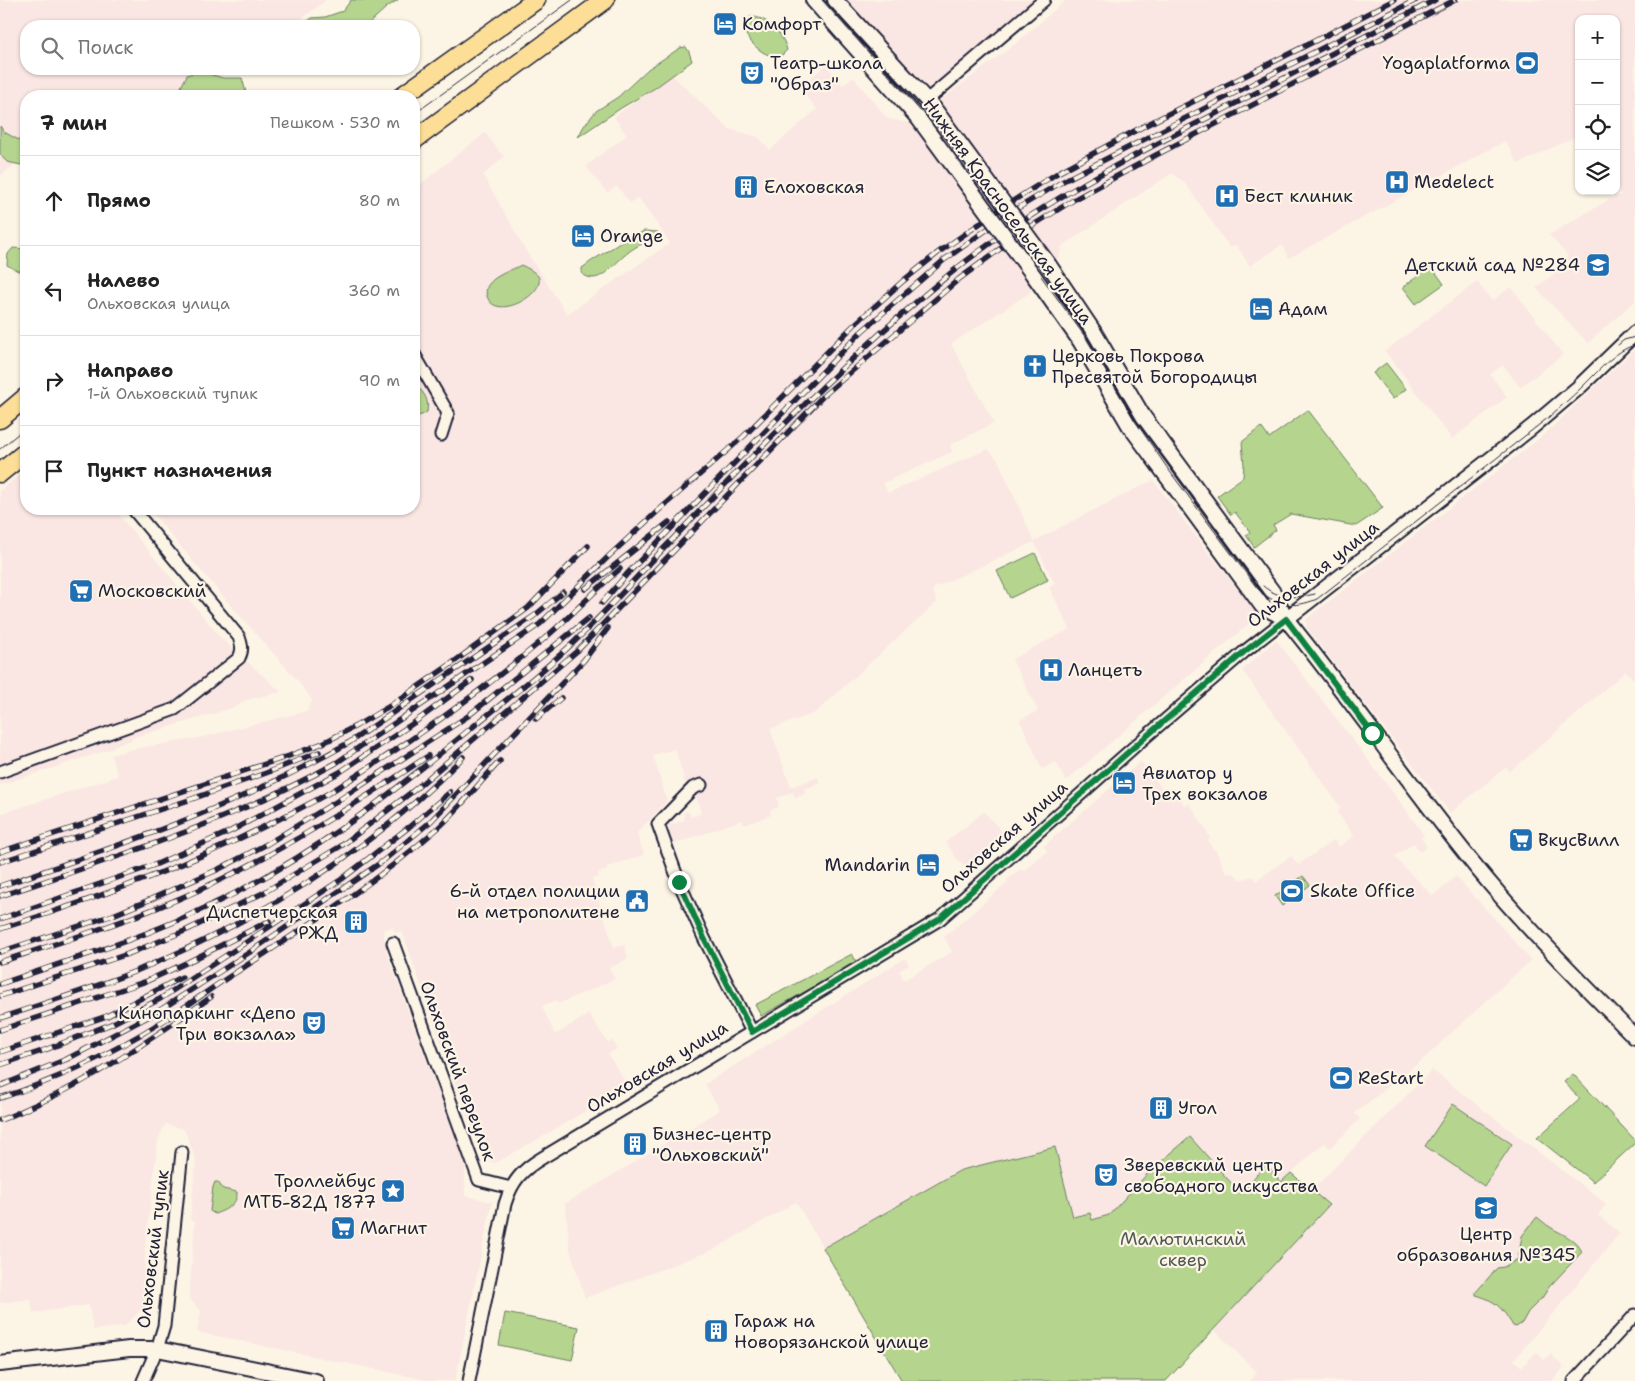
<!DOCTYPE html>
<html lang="ru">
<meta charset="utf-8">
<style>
:root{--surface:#fff;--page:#f6f6f6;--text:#222;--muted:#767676;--line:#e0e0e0}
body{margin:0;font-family:"Shantell Sans",sans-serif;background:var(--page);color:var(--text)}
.controls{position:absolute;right:15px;top:15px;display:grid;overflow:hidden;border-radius:10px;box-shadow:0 1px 4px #0004}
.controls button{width:45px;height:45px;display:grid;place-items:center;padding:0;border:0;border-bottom:1px solid var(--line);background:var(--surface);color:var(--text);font:25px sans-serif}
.stop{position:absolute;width:15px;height:15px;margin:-11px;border:4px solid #0b8043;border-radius:50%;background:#fff}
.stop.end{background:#0b8043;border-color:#fff;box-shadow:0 1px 5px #0008}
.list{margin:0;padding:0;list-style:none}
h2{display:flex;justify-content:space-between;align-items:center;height:65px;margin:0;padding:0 20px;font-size:21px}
h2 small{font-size:16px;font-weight:400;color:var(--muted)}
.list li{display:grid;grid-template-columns:32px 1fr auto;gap:15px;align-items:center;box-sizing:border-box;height:90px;padding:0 20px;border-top:1px solid var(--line)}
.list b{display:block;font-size:19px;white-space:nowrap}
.list p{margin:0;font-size:16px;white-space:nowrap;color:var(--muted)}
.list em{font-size:16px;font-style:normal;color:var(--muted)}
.icon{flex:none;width:28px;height:28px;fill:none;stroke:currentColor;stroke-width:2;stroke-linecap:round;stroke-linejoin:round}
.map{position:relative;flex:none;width:1635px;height:1381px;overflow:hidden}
.search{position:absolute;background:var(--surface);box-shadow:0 1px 4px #0004;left:20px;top:20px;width:400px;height:55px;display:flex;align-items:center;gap:12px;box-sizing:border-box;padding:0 18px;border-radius:20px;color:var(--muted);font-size:19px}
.panel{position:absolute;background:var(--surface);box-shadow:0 1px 4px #0004;left:20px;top:90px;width:400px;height:425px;border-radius:20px}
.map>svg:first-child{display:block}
</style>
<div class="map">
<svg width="1635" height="1381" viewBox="0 0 1635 1381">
<rect width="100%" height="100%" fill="#fcf5e5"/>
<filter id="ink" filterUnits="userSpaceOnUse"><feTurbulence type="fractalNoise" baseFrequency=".02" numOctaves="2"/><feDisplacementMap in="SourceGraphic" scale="10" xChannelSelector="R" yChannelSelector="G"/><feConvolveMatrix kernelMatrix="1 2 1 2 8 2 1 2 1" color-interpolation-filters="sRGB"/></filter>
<g filter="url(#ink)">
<path fill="#fae6e3" d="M0,0H326L292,26H26V69H226L208,81L206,96H26V156L0,176Z
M839,0H1035L925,94Z
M1066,0H1635V301L1588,343L1536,288L1555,273L1568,256L1549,235L1615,196H1621L1616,185V19H1579V135L1518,164L1505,141L1289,258L1282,245L1250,266L1236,245L1230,248L1185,183L1172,173L1062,246L1059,258L1028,281L1031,292L951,344L994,423L950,445L952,452L883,483L888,493L988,449L998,460L1034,541L1153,480L1208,552L1259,615L1066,781L1056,762L1042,769L1020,720L1038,711L1012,659L1070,629L1049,587L1055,584L1034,542L932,589L937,602L815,713L770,729L791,787L818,777L820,783L804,789L805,794L795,798L793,792L777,798L779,807L770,810L771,815L744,825L742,820L674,844L667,826L685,820L683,813L688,811L691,817L701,814L695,792L700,781L686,785L675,749L653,755L667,801L637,833L644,855L607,867V870L598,873L599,877L592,879L614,948L625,945L628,959L609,968L615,979L558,1004L556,1000L542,1006L555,1035L589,1014L608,1043L612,1040L617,1049L608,1054L628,1086L540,1138L495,1163L485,1160L455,1083L402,931L395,933L393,927L383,930L387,954L465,1164V1196L492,1202L455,1381H431L197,1332L201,1311L189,1298L195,1221L190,1220L196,1160L184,1129L165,1124L158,1140L145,1246L144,1307L125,1326L93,1330L89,1305L33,1313L31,1299L0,1303V814L118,776L111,755L134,749L204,737L307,711L312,700L298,681L226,600L149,509H414V189L485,133L504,157L483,175L526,251L567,314L670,243L638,197L630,203L617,186L607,193L586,166L627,135L614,117L672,75L729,129L758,137L770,150L817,109L799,88L826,65L843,85L853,77L888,119L910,123L1014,45Z
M1477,282L1492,301L1511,287L1563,355L1520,387L1503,365L1490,374L1507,397L1452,439L1385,351Z
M1635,349V681L1626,671L1524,760L1510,771L1506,767L1450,813L1307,628L1306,621L1309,617L1545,434Z
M26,469V509H114L221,638L281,692L246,700L236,707L132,738V740L113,746L114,748L0,785V491Z
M1276,640L1401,803L1424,836L1421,838L1427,847L1420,852L1414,843L1395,856L1399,862L1433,896L1456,876L1531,960L1422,1060L1355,1113L1360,1119L1330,1148L1324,1143L1281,1182L1266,1163L1241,1194L1190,1137L1150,1171L1109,1215L1092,1220L1073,1217L1055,1147L961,1170L823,1248L796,1202L715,1249L585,1298L570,1250L565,1204L720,1110L705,1084L905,958L909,965L899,971L904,980L952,952L944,937L1008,882L1007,880L1021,869L1023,871L1047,851L1044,846L1141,761L1167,795L1175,790L1185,806L1189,803L1206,830L1210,838L1208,840L1213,850L1215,849L1226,872L1235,874L1240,880L1253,876L1256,881L1291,856L1298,865L1334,840L1339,847L1354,836L1337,812L1341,808L1242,670Z
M984,812L1004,834L967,869L954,855L946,842Z
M1432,1070L1606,1204L1598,1215L1620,1233L1514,1360L1522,1367L1536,1352L1544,1360L1550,1354L1564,1367L1552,1381H1249L1257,1372L1213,1329L1329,1205L1311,1191Z"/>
<path fill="#b5d58e" stroke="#6c7c64" d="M351,0H398L387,7L366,26H301L312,18L325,17L343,11Z
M750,17C768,16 783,34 787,50L782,55C779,55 774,56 770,55C761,54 743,37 744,27C744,23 748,20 750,17Z
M686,47L689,52L692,61L655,88L621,108L578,137L584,126L596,111L618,97L648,69L680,48Z
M199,71L223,78H242L247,96H182L181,87L187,75Z
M0,126L4,132L26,144V166L7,162L0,155Z
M644,231L658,232L657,238L652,242C626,243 610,278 593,278C589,278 585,276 582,274V268L593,260L620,243Z
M13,248L26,249V270L18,271L7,265L8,254Z
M521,265C527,268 534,271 538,276C548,293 495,323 487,296C481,279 511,271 521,265Z
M1431,266L1444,284L1416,304L1403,287Z
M1386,363L1406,389L1393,399L1373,373Z
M417,386C425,394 429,400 427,412L422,415L414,416V387Z
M1308,410L1383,508L1356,526L1291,514L1273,525L1276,530L1254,547L1246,535L1250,532L1235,512L1231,515L1217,496L1243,477L1244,465L1242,442L1261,427L1269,438Z
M1035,553L1048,580L1010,598L997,571Z
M1303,876L1310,885L1282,906L1275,896Z
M852,954L857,963L761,1016L755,1005Z
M1573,1074L1635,1140V1143L1593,1182L1537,1138L1580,1099L1564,1082Z
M1453,1104L1512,1144L1484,1186L1425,1146Z
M1190,1137L1241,1194L1266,1163L1281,1182L1291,1173L1329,1205L1166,1381H902L823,1248L961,1170L1055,1147L1073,1217L1090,1213L1092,1220L1109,1215L1150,1171Z
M215,1182H218L223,1189L237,1192C238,1205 225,1210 215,1214L210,1211L213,1187Z
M1537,1217C1541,1220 1545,1224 1550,1227C1561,1234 1577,1239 1582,1252L1549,1287L1542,1298L1528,1312L1522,1323L1516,1327L1513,1326C1502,1308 1497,1301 1476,1295V1292L1497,1268L1504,1267L1518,1259L1522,1236Z
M505,1313L579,1327L572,1360L499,1345Z"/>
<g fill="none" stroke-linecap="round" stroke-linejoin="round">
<defs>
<path id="minor" d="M927,100L1044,0
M414,354L448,413L441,435
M0,772L175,709L239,658C243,650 242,646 239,637L133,509
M701,785L693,788L658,824L679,882L704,938L752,1032
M393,943L479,1180L511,1188
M143,1381L157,1349L164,1326L182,1152
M469,1381L505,1204C512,1181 522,1170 542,1158L940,919L1134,747L1244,652L1286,619
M1574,1381L1635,1315"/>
<path id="tertiary" d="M813,0L918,118
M835,0L933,107
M1049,265L1094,332L1143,416L1275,595L1286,619C1352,700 1411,787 1477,868C1526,928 1581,982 1635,1037
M1034,276L1080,341L1129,425L1262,606L1286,619
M1286,619L1532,427L1578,388L1635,333
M0,1364L129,1349H157L316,1381"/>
<path id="primary" d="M402,96L536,0
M414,140L605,0
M0,419L26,397
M0,473L26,452"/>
</defs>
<use href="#minor" stroke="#22223b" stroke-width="15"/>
<use href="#tertiary" stroke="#22223b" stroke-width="18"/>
<use href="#primary" stroke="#22223b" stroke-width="21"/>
<use href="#minor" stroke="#fcf5e5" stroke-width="11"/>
<use href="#tertiary" stroke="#fcf5e5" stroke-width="14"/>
<use href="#primary" stroke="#fcde96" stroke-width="18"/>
<path stroke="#22223b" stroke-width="1" d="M822,0L923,114L1086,338L1135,421L1168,469L1257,588C1275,606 1294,609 1317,599L1549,417C1560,407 1571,398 1581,388C1596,374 1615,350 1635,345
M414,114L572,0
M1618,345L1624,340L1635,337
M0,449L26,427
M1263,586C1278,599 1297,598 1315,594"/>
<defs>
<path id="rail" d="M585,589L669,522
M602,603L627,574L861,332L944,260L1013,211L1065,180L1416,0
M536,719L561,698
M0,852L289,756L323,743L356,726L393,704L451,664L528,608L588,546
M0,862L189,800L266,773L319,752
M0,886C120,846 240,805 350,742L534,616L563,592
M0,896C114,858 230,822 336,763L540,624L610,555L659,510L744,436L854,325L903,281L939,252L1008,204L1059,172L1142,127L1309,44L1394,0
M0,919L157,864L231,831L340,772L415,722L472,680
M0,929C97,898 186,867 277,820C297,810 318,800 337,788C409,743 480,693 545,638C571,616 594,591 620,569
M0,952L113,915L142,903L219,869L267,844L342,798L468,716L589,618
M0,962C67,940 135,919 199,890C280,853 354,805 428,756
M0,984C70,960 141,939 207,907C304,862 388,797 470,729C504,702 540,674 572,644C606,612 637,576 670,542C759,448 850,355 951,273C1033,207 1122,161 1215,114C1289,76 1362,38 1435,0
M0,996L128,954L187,930L263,893L341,846L413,791L577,651L823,396L959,279L1027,229L1075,199L1156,155L1455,0
M0,1018C45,1003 91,989 136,971C257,921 371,851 463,757
M0,1030L147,981L188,962L269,921
M0,1052L107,1016L182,977
M0,1065L45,1050L111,1024L160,999L342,879L409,827L450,792
M0,1086L67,1059L157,1012L250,952L383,861L430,822L584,660L608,628
M0,1098C58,1080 112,1053 163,1021C188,1006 211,988 235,973C305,927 376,883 438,828C460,808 479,783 500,761
M0,1120C12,1116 24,1110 35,1105C99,1076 154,1037 211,997"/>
</defs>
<use href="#rail" stroke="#22223b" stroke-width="5.5"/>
<use href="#rail" stroke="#fcf5e5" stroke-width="4" stroke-dasharray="11" stroke-linecap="butt"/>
<defs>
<path id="tertiary-bridge" d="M933,107L1049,265
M918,118L1034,276"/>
</defs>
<use href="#tertiary-bridge" stroke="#22223b" stroke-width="18" stroke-linecap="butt"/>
<use href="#tertiary-bridge" stroke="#fcf5e5" stroke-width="14"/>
</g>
</g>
<g fill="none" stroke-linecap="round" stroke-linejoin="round" filter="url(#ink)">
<path stroke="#0b8043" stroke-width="6" d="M679,882L704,938L752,1032L940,919L1134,747L1244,652L1286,619L1372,733"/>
</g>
<defs>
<symbol id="hotel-square" viewBox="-11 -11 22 22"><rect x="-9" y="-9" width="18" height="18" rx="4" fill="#1f6fb2" stroke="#fcf5e5"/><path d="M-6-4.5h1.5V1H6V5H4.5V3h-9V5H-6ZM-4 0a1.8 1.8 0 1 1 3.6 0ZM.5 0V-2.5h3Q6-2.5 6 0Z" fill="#fff"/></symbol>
<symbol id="stadium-square" viewBox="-11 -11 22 22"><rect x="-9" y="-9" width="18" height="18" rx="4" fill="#1f6fb2" stroke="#fcf5e5"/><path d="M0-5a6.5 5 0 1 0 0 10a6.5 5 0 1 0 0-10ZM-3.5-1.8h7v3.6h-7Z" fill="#fff"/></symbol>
<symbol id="theatre-square" viewBox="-11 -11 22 22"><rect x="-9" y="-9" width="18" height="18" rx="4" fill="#1f6fb2" stroke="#fcf5e5"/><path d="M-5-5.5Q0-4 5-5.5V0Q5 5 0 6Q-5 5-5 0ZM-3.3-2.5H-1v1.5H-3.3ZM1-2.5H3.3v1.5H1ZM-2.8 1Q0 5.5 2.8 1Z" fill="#fff"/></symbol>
<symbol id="hospital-square" viewBox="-11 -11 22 22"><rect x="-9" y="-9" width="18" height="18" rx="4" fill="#1f6fb2" stroke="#fcf5e5"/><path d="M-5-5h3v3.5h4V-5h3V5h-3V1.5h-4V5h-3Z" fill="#fff"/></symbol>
<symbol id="building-square" viewBox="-11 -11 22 22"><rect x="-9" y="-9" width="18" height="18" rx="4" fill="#1f6fb2" stroke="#fcf5e5"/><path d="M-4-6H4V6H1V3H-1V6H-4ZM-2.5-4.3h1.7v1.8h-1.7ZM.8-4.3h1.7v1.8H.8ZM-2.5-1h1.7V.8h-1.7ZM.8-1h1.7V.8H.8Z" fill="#fff"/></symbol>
<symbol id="school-square" viewBox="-11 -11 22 22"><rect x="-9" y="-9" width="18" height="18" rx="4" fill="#1f6fb2" stroke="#fcf5e5"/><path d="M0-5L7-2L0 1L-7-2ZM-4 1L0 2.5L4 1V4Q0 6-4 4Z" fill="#fff"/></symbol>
<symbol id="church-square" viewBox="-11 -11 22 22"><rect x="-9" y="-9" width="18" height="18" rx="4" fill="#1f6fb2" stroke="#fcf5e5"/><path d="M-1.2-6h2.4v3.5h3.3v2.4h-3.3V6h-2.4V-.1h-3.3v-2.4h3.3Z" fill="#fff"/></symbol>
<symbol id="supermarket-square" viewBox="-11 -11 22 22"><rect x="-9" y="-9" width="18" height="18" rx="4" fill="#1f6fb2" stroke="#fcf5e5"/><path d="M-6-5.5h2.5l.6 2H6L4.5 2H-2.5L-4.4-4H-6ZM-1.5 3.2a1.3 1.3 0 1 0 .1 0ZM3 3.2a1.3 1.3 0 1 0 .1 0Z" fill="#fff"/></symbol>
<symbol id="civic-square" viewBox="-11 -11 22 22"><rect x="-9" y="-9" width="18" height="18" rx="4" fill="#1f6fb2" stroke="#fcf5e5"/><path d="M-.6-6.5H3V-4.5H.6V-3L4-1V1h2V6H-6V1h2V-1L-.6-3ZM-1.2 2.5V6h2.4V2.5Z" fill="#fff"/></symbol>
<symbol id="sight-square" viewBox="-11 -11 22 22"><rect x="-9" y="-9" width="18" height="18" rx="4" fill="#1f6fb2" stroke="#fcf5e5"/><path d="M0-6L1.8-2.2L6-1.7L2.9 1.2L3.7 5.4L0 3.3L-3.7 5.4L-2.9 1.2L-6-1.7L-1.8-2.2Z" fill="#fff"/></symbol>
</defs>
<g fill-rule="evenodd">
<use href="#hotel-square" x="711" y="10" width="28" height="28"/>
<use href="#stadium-square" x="1513" y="49" width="28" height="28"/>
<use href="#theatre-square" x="738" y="59" width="28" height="28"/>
<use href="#hospital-square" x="1383" y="168" width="28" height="28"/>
<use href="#building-square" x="732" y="173" width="28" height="28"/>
<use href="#hospital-square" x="1213" y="182" width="28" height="28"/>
<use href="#hotel-square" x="569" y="222" width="28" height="28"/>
<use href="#school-square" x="1584" y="251" width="28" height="28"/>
<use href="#hotel-square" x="1247" y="295" width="28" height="28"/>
<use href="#church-square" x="1021" y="352" width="28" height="28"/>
<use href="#supermarket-square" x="67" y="577" width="28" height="28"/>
<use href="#hospital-square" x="1037" y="656" width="28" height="28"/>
<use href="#hotel-square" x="1110" y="769" width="28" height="28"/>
<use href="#supermarket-square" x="1507" y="826" width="28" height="28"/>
<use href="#hotel-square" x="914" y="851" width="28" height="28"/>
<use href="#stadium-square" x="1278" y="877" width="28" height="28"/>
<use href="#civic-square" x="623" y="887" width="28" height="28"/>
<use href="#building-square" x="342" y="908" width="28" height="28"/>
<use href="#theatre-square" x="300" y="1009" width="28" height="28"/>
<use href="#stadium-square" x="1327" y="1064" width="28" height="28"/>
<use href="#building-square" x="1147" y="1094" width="28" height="28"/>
<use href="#building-square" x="621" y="1130" width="28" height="28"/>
<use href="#theatre-square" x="1092" y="1161" width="28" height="28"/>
<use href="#sight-square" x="379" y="1177" width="28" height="28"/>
<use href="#school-square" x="1472" y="1194" width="28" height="28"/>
<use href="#supermarket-square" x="329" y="1214" width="28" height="28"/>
<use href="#building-square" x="702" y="1317" width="28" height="28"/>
</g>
<g text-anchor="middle" stroke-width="4.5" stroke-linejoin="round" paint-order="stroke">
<g font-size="18" fill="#22223b" stroke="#fcf5e5" text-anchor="start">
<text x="742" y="30">Комфорт</text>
<text x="770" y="69">Театр-школа<tspan x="770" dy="21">"Образ"</tspan></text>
<text x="1510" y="69" text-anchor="end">Yogaplatforma</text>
<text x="1414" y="188">Medelect</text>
<text x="764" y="193">Елоховская</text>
<text x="1244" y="202">Бест клиник</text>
<text x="600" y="242">Orange</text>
<text x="1580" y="271" text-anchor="end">Детский сад №284</text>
<text x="1278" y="315">Адам</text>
<text x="1052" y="362">Церковь Покрова<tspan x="1052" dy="21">Пресвятой Богородицы</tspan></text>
<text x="98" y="597">Московский</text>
<text x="1068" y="676">Ланцетъ</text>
<text x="1142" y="779">Авиатор у<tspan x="1142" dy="21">Трех вокзалов</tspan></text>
<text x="1538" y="846">ВкусВилл</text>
<text x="910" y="871" text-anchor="end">Mandarin</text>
<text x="620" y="897" text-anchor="end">6-й отдел полиции<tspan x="620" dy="21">на метрополитене</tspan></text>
<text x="1310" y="897">Skate Office</text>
<text x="338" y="918" text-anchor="end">Диспетчерская<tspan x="338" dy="21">РЖД</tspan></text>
<text x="296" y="1019" text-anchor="end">Кинопаркинг «Депо<tspan x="296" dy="21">Три вокзала»</tspan></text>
<text x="1358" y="1084">ReStart</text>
<text x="1178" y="1114">Угол</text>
<text x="652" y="1140">Бизнес-центр<tspan x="652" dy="21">"Ольховский"</tspan></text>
<text x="1124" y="1171">Зверевский центр<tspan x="1124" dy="21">свободного искусства</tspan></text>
<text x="376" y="1187" text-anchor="end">Троллейбус<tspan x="376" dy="21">МТБ-82Д 1877</tspan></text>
<text x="360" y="1234">Магнит</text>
<text x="1486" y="1240" text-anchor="middle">Центр<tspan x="1486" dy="21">образования №345</tspan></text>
<text x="734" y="1327">Гараж на<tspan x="734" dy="21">Новорязанской улице</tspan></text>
</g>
<g font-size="18" fill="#22223b" stroke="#fcf5e5">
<text transform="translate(1008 211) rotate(54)" y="6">Нижняя Красносельская улица</text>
<text transform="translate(1313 574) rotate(-38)" y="6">Ольховская улица</text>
<text transform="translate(1004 837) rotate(-41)" y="6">Ольховская улица</text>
<text transform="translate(657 1067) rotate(-31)" y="6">Ольховская улица</text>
<text transform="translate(458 1071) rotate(70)" y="6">Ольховский переулок</text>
<text transform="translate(153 1249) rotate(-83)" y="6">Ольховский тупик</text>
</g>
<g font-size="18" fill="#4e5854" stroke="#fcf5e5">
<text x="1183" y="1245">Малютинский<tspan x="1183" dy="21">сквер</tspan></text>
</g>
</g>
</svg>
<div class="controls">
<button>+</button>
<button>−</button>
<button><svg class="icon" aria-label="locate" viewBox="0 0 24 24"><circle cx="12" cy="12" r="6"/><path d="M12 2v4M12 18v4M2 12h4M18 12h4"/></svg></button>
<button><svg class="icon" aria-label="layers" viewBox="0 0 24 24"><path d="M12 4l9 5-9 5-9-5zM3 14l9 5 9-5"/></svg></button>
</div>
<div class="stop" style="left:1372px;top:733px"></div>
<div class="stop end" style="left:679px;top:882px"></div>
<div class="search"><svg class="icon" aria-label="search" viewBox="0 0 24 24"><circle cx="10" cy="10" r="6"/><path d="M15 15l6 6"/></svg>Поиск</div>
<section class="panel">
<h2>7 мин<small>Пешком · 530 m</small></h2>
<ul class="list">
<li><svg class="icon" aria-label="ahead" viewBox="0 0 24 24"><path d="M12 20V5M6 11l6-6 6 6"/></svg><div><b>Прямо</b></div><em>80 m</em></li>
<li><svg class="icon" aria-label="left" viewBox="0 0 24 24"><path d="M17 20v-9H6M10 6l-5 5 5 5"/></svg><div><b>Налево</b><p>Ольховская улица</p></div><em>360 m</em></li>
<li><svg class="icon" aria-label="right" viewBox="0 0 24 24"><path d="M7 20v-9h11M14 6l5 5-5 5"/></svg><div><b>Направо</b><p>1-й Ольховский тупик</p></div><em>90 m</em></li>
<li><svg class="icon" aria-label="arrive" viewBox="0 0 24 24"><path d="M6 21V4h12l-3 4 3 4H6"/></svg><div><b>Пункт назначения</b></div></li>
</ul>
</section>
</div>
